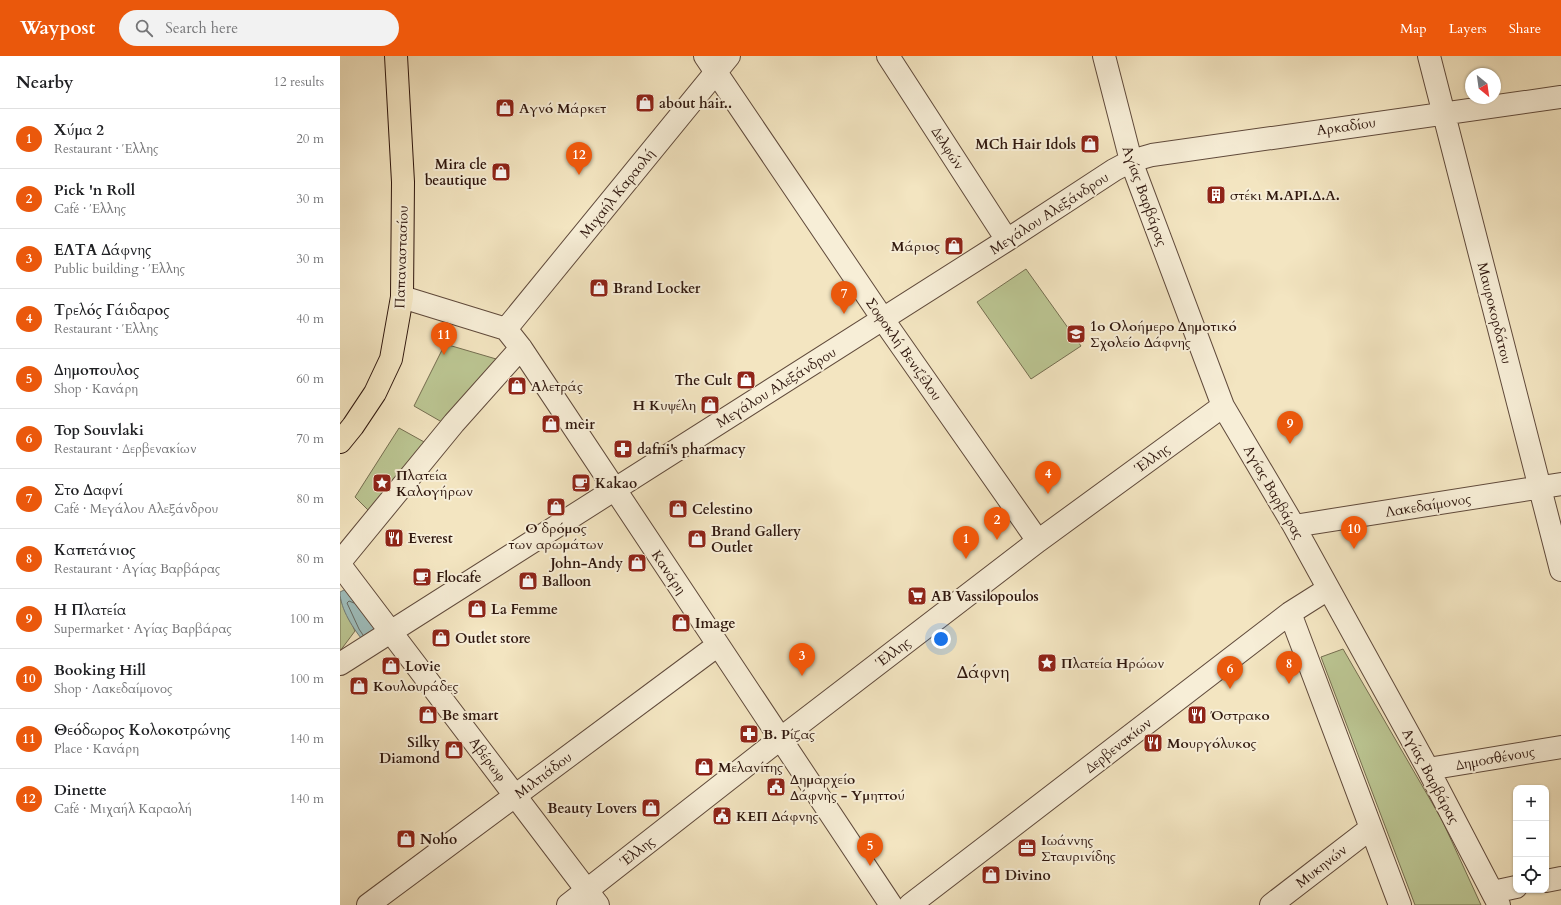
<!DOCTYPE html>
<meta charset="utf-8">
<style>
:root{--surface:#fff;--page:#f2f2f2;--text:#202124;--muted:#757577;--line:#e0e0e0;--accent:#ea580c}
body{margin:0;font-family:Cardo,serif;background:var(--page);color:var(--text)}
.controls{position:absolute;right:12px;bottom:12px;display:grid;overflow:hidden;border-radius:8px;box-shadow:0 1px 3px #0004}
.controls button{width:36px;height:36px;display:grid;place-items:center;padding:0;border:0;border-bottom:1px solid var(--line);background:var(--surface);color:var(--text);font:20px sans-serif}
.compass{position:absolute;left:1125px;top:12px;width:36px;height:36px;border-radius:50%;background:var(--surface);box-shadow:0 1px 3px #0004;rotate:151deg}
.you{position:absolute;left:601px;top:583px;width:14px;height:14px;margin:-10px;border:3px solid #fff;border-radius:50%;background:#1a73e8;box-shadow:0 0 0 6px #1a73e833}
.badge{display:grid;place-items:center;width:26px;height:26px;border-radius:50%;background:var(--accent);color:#fff;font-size:13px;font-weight:700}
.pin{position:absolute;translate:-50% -33px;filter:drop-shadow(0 1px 2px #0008)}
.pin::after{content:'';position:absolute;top:21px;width:14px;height:12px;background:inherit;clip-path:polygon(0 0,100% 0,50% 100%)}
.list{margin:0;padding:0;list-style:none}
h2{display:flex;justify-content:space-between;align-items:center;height:52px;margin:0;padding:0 16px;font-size:17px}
h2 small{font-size:13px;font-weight:400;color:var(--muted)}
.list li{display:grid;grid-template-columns:26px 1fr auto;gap:12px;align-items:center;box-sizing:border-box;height:60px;padding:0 16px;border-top:1px solid var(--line)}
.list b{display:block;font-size:15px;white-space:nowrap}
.list p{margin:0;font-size:13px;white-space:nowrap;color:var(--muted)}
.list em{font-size:13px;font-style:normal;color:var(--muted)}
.icon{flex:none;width:22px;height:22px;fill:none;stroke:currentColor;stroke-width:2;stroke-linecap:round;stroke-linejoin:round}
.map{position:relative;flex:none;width:1221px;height:849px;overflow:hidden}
header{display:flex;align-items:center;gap:24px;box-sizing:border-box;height:56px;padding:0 20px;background:var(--accent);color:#fff}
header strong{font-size:19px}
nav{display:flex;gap:22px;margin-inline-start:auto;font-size:14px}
.search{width:280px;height:36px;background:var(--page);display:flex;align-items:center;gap:10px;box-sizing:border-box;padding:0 14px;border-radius:22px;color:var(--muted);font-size:15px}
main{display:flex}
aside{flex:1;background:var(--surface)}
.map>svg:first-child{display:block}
</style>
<header>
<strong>Waypost</strong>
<div class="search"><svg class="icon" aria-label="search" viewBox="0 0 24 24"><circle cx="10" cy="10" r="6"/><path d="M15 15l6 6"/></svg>Search here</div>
<nav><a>Map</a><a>Layers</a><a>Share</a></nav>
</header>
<main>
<aside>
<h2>Nearby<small>12 results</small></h2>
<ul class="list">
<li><span class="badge">1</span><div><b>Χύμα 2</b><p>Restaurant · Έλλης</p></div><em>20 m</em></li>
<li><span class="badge">2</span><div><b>Pick 'n Roll</b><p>Café · Έλλης</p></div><em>30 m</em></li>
<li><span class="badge">3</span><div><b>ΕΛΤΑ Δάφνης</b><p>Public building · Έλλης</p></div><em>30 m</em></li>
<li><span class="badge">4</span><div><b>Τρελός Γάιδαρος</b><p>Restaurant · Έλλης</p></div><em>40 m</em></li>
<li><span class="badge">5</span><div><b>Δημοπουλος</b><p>Shop · Κανάρη</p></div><em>60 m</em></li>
<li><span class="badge">6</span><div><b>Top Souvlaki</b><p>Restaurant · Δερβενακίων</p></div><em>70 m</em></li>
<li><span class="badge">7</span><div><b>Στο Δαφνί</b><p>Café · Μεγάλου Αλεξάνδρου</p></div><em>80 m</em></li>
<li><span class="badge">8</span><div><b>Καπετάνιος</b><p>Restaurant · Αγίας Βαρβάρας</p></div><em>80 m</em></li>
<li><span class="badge">9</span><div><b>Η Πλατεία</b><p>Supermarket · Αγίας Βαρβάρας</p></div><em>100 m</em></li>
<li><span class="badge">10</span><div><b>Booking Hill</b><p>Shop · Λακεδαίμονος</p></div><em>100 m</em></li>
<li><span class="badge">11</span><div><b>Θεόδωρος Κολοκοτρώνης</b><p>Place · Κανάρη</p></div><em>140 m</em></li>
<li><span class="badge">12</span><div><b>Dinette</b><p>Café · Μιχαήλ Καραολή</p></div><em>140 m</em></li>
</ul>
</aside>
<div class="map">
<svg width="1221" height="849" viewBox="0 0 1221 849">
<rect width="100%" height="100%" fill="#f3e5c1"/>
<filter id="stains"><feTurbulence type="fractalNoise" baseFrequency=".005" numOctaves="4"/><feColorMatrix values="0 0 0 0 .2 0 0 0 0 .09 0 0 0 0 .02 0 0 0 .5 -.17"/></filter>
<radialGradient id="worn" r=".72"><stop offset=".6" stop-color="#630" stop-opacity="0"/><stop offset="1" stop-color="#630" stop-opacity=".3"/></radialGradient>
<path fill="#bbc592" stroke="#756e50" d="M686,213L741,290L691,323L637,246Z
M105,288L163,305L107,369L74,350Z
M59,372L86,387L29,455L15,441Z
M0,542L15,575L0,595Z
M1003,593L1102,764L1141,849H1075L981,601Z"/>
<path fill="#9ebdbb" stroke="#727b76" d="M6,533L43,575L25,587C14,574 0,553 0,536Z"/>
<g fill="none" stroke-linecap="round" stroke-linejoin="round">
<path stroke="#666a64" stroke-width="1" d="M14,547L9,545L7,547L19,573L23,579"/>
<defs>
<path id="minor" d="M365,0L551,275L698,485
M548,0L667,184
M764,0L791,105L883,350L954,470L1088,713L1159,849
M1089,0L1221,514
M62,241L166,273L181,292L551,849
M166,273L389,0
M954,470L1221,428
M0,506L114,367L181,292
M0,509L258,849
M950,557L1060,849
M0,608L667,184L774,114L791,105L812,99L1221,41
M1088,713L1221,691
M1206,825L1221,822
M1153,836L1176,831
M28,849L378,589
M228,849L440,683L698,485L883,350
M570,849L950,557L988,533
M931,849L1031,772"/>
<path id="major" d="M0,386L13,370L35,337L51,303L62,241L63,126L56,0"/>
</defs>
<use href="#minor" stroke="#604a3b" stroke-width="24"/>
<use href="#major" stroke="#2f170e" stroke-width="24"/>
<use href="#minor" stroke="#f7eed7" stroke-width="22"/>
<use href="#major" stroke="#f3e5c1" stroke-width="22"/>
</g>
<defs>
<symbol id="shop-square" viewBox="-11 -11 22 22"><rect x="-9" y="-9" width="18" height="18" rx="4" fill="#8f2418" stroke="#f7eed7"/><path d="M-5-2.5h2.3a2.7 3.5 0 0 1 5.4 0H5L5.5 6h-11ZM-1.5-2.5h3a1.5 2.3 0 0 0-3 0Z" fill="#fff"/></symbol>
<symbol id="building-square" viewBox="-11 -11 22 22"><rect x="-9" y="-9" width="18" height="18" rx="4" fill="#8f2418" stroke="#f7eed7"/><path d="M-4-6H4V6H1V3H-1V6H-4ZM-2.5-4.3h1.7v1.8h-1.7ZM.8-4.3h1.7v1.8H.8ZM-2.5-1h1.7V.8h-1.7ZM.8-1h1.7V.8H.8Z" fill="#fff"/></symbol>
<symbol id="school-square" viewBox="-11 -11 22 22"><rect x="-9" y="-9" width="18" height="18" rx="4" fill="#8f2418" stroke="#f7eed7"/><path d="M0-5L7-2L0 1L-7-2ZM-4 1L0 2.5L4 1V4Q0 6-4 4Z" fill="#fff"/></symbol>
<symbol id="pharmacy-square" viewBox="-11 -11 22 22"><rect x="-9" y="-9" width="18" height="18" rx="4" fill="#8f2418" stroke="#f7eed7"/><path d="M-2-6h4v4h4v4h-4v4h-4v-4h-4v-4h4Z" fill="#fff"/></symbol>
<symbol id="sight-square" viewBox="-11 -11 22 22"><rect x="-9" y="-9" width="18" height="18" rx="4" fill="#8f2418" stroke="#f7eed7"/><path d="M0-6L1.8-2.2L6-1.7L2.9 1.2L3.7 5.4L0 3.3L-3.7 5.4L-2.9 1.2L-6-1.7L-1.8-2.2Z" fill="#fff"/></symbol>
<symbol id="cafe-square" viewBox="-11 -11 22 22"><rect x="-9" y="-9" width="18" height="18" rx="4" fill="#8f2418" stroke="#f7eed7"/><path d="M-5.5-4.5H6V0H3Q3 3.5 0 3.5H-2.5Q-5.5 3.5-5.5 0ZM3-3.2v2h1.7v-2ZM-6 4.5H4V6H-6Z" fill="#fff"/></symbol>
<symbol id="restaurant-square" viewBox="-11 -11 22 22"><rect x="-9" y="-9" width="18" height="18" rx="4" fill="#8f2418" stroke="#f7eed7"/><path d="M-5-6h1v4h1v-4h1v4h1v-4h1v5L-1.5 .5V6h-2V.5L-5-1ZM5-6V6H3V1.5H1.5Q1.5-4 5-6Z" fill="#fff"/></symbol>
<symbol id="supermarket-square" viewBox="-11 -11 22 22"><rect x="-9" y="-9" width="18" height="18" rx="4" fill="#8f2418" stroke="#f7eed7"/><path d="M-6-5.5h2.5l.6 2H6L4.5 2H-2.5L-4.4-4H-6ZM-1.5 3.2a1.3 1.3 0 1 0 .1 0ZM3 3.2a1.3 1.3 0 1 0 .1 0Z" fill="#fff"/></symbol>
<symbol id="civic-square" viewBox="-11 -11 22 22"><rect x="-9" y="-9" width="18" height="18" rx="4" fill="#8f2418" stroke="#f7eed7"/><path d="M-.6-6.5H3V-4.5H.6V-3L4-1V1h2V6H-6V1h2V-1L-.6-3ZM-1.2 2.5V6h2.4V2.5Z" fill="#fff"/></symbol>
<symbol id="office-square" viewBox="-11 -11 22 22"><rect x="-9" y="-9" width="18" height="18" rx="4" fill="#8f2418" stroke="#f7eed7"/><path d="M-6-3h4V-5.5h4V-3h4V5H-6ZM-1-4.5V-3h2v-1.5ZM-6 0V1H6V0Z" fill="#fff"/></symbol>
</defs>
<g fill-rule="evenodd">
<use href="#shop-square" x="294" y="36" width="22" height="22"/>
<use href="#shop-square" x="154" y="41" width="22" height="22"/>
<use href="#shop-square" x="739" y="77" width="22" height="22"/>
<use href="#shop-square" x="150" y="105" width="22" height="22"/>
<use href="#building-square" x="865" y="128" width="22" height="22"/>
<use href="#shop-square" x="603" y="179" width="22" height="22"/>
<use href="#shop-square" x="248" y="221" width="22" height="22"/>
<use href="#school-square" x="725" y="267" width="22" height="22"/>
<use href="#shop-square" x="395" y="313" width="22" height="22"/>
<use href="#shop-square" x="166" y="319" width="22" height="22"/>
<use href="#shop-square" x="359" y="338" width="22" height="22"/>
<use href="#shop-square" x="200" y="357" width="22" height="22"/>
<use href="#pharmacy-square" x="272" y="382" width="22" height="22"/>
<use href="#sight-square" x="31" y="416" width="22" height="22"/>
<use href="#cafe-square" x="230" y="416" width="22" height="22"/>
<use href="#shop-square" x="205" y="440" width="22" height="22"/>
<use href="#shop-square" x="327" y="442" width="22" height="22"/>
<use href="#restaurant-square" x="43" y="471" width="22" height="22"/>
<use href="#shop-square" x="346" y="472" width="22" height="22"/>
<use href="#shop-square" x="286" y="496" width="22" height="22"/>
<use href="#cafe-square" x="71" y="510" width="22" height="22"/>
<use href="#shop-square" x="177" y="514" width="22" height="22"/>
<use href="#supermarket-square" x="566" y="529" width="22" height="22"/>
<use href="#shop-square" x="126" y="542" width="22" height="22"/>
<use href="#shop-square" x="330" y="556" width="22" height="22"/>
<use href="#shop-square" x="90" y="571" width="22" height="22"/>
<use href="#sight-square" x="696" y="596" width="22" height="22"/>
<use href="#shop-square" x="40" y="599" width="22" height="22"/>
<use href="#shop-square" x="8" y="619" width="22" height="22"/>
<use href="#shop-square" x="77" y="648" width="22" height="22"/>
<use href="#restaurant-square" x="846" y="648" width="22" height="22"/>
<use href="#pharmacy-square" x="398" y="667" width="22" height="22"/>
<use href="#restaurant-square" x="802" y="676" width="22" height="22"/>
<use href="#shop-square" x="103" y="683" width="22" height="22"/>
<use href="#shop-square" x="353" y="700" width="22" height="22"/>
<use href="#civic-square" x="425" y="720" width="22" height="22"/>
<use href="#shop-square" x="300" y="741" width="22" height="22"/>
<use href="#civic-square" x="371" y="749" width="22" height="22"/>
<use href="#shop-square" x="55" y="772" width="22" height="22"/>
<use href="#office-square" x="676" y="781" width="22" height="22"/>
<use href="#shop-square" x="640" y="808" width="22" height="22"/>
</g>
<g text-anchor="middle" stroke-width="4" stroke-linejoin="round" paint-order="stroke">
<g font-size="14" font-weight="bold" fill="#2f170e" stroke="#f7eed7" text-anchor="start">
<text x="319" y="52">about hair..</text>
<text x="179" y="57">Αγνό Μάρκετ</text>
<text x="736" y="93" text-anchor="end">MCh Hair Idols</text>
<text x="147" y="113" text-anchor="end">Mira cle<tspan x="147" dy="16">beautique</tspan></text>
<text x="890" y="144">στέκι Μ.ΑΡΙ.Δ.Α.</text>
<text x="600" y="195" text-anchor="end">Μάριος</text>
<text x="273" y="237">Brand Locker</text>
<text x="750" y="275">1ο Ολοήμερο Δημοτικό<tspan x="750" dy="16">Σχολείο Δάφνης</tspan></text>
<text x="392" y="329" text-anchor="end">The Cult</text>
<text x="191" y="335">Αλετράς</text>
<text x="356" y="354" text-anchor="end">Η Κυψέλη</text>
<text x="225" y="373">meir</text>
<text x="297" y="398">dafni's pharmacy</text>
<text x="56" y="424">Πλατεία<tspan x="56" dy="16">Καλογήρων</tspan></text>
<text x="255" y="432">Kakao</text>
<text x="352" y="458">Celestino</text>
<text x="216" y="477" text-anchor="middle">Ο δρόμος<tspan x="216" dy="16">των αρωμάτων</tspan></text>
<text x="371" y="480">Brand Gallery<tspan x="371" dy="16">Outlet</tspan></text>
<text x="68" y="487">Everest</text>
<text x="283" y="512" text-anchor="end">John-Andy</text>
<text x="96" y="526">Flocafe</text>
<text x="202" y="530">Balloon</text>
<text x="591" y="545">AB Vassilopoulos</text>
<text x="151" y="558">La Femme</text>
<text x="355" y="572">Image</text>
<text x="115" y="587">Outlet store</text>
<text x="721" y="612">Πλατεία Ηρώων</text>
<text x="65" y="615">Lovie</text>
<text x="33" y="635">Κουλουράδες</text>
<text x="102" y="664">Be smart</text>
<text x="871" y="664">Όστρακο</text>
<text x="423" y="683">Β. Ρίζας</text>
<text x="100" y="691" text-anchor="end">Silky<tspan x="100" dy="16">Diamond</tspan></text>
<text x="827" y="692">Μουργόλυκος</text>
<text x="378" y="716">Μελανίτης</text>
<text x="450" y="728">Δημαρχείο<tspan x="450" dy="16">Δάφνης - Υμηττού</tspan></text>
<text x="297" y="757" text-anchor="end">Beauty Lovers</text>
<text x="396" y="765">ΚΕΠ Δάφνης</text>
<text x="80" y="788">Noho</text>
<text x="701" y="789">Ιωάννης<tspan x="701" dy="16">Σταυρινίδης</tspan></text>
<text x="665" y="824">Divino</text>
</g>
<g font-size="14" fill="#2f170e" stroke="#f7eed7">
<text transform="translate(1006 70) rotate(-8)" y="5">Αρκαδίου</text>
<text transform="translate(608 92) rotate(57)" y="5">Δελφών</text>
<text transform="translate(277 137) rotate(-51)" y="5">Μιχαήλ Καραολή</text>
<text transform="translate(805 140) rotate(70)" y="5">Αγίας Βαρβάρας</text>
<text transform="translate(709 157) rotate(-33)" y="5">Μεγάλου Αλεξάνδρου</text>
<text transform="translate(61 201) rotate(-88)" y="5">Παπαναστασίου</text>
<text transform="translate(1155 257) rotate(76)" y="5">Μαυροκορδάτου</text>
<text transform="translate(564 293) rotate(55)" y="5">Σοφοκλή Βενιζέλου</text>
<text transform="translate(436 331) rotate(-32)" y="5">Μεγάλου Αλεξάνδρου</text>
<text transform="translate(812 402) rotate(-36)" y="5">Έλλης</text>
<text transform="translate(934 436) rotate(60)" y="5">Αγίας Βαρβάρας</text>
<text transform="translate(1088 449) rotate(-9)" y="5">Λακεδαίμονος</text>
<text transform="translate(329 516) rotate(56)" y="5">Κανάρη</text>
<text transform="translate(553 596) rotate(-37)" y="5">Έλλης</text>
<text transform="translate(778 689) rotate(-38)" y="5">Δερβενακίων</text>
<text transform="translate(1155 702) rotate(-10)" y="5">Δημοσθένους</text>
<text transform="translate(148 703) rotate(53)" y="5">Αβέρωφ</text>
<text transform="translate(203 719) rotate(-37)" y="5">Μιλτιάδου</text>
<text transform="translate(1091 720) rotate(62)" y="5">Αγίας Βαρβάρας</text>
<text transform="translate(297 795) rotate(-38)" y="5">Έλλης</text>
<text transform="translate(981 810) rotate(-38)" y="5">Μυκηνών</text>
</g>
<g font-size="18" font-weight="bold" fill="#2f170e" stroke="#f7eed7">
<text x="643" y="622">Δάφνη</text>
</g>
</g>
<rect width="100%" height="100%" filter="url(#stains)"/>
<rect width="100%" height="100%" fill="url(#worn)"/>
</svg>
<div class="controls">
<button>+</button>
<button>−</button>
<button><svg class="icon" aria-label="locate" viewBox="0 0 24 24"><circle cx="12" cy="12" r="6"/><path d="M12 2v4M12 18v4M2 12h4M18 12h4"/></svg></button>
</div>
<svg class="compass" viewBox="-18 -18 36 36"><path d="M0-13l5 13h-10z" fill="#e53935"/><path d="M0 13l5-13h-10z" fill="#757577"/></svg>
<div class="you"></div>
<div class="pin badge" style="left:626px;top:503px">1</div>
<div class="pin badge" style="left:657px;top:484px">2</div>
<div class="pin badge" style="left:462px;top:620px">3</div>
<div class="pin badge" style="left:708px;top:438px">4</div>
<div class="pin badge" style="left:530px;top:810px">5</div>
<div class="pin badge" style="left:890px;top:633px">6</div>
<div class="pin badge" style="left:504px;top:258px">7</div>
<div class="pin badge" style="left:949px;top:628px">8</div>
<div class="pin badge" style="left:950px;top:388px">9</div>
<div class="pin badge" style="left:1014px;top:493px">10</div>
<div class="pin badge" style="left:104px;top:299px">11</div>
<div class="pin badge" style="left:239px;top:119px">12</div>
</div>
</main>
